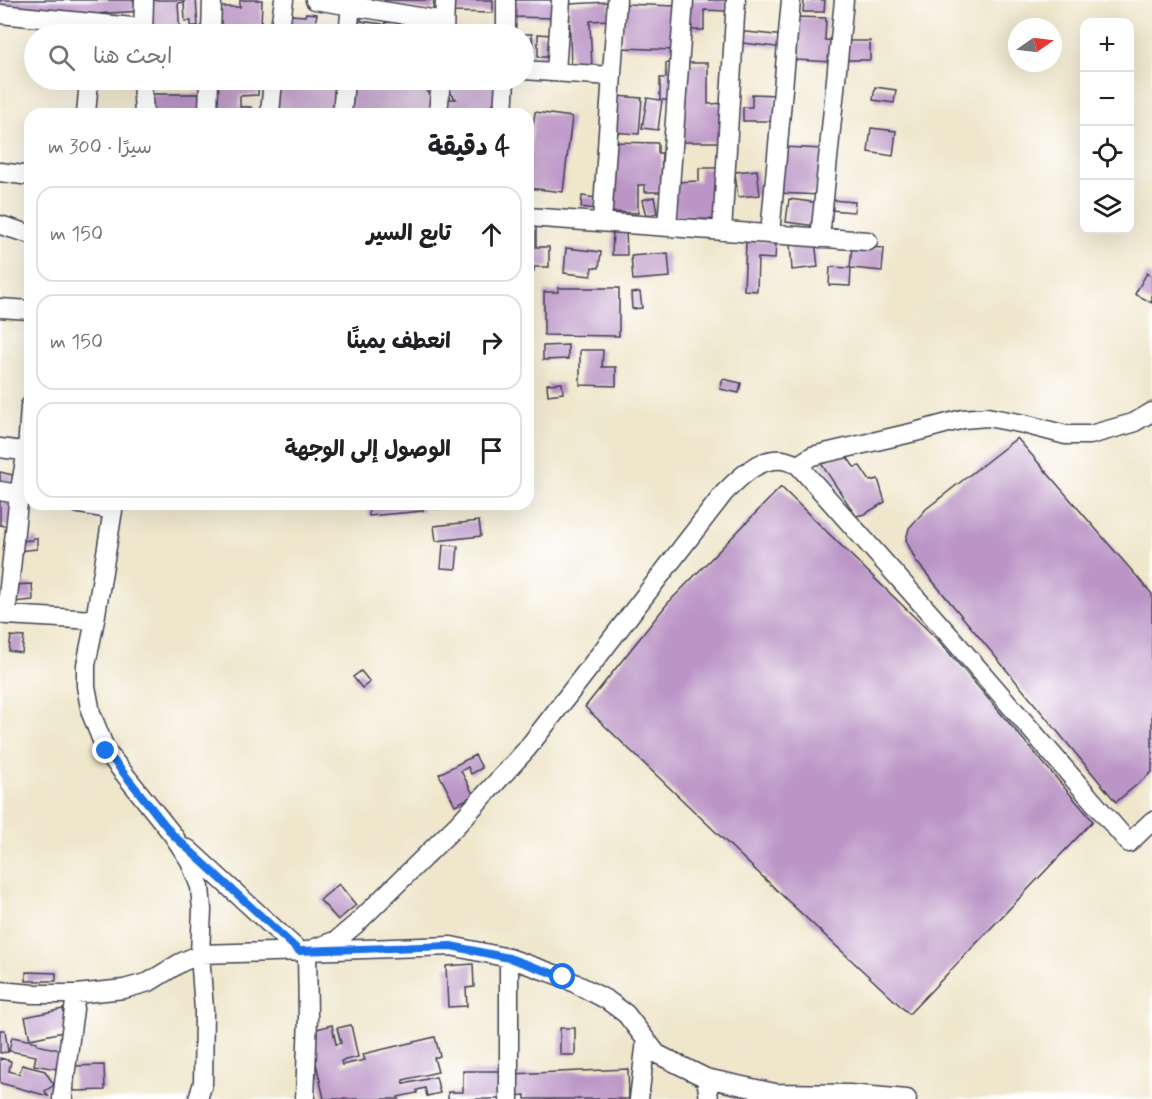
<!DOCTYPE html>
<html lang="ar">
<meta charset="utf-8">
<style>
:root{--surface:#fff;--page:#f6f6f6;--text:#202124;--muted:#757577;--line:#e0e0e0}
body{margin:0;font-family:Mynerve,"Playpen Sans Arabic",sans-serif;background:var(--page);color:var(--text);direction:rtl}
.controls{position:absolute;right:18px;top:18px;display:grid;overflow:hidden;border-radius:12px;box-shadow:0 6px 24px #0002}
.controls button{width:54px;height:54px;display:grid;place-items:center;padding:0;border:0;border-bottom:2px solid var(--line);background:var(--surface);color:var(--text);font:30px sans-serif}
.compass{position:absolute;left:1008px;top:18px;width:54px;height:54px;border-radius:50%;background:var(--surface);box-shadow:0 6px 24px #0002;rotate:76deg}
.stop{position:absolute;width:18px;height:18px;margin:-14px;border:4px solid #1a73e8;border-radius:50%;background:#fff}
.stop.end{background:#1a73e8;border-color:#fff;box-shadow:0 2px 6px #0008}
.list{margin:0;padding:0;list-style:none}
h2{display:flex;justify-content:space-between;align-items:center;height:78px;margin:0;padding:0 24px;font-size:26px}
h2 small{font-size:20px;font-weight:400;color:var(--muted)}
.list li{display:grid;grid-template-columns:39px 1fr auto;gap:18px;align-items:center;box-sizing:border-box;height:96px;margin:0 12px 12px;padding:0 12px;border:2px solid var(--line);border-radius:18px}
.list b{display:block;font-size:22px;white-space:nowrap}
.list em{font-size:20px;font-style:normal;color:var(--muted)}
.icon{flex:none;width:33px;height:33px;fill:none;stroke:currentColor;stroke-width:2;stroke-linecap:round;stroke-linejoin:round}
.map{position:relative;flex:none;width:1152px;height:1099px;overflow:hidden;direction:ltr}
.search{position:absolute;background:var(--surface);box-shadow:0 6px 24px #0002;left:24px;top:24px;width:510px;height:66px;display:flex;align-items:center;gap:15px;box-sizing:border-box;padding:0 21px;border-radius:33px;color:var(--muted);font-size:22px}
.panel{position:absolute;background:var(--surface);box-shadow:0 6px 24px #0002;left:24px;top:108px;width:510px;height:402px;border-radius:18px;direction:rtl}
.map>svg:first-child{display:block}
</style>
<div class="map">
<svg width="1152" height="1099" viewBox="0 0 1152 1099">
<rect width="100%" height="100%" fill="#fff"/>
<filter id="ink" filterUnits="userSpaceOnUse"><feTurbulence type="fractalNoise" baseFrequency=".0167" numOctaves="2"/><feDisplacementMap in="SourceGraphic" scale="12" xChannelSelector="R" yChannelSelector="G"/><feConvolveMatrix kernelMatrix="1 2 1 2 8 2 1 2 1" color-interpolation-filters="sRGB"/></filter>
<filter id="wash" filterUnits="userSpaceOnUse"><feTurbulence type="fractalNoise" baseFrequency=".008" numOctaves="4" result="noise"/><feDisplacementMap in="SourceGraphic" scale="24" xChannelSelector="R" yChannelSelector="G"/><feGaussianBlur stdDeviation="1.35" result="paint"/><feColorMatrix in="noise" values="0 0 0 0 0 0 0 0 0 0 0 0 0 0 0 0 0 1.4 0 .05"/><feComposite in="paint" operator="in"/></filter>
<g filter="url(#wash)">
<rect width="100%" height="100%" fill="#efe6cb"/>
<g id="blocks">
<path fill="#bb95c6" d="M0,0H141L142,11L16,19L0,18Z
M150,0H196L198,26H191V21H185L184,2L178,3L180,34H153Z
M240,0H262L261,27H240V30L258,31V34H215V7H240Z
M385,0H434L433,10L384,4Z
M451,0H493V13L451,12Z
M509,0H556V18L509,17Z
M683,0H727L726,11L704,10V30H682Z
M804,0H825L824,12H803Z
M609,2L610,20L590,21L592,68L571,69L569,4Z
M623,4L675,6L674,50L622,48Z
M306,13L317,14L313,34H286L290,15L305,16Z
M362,13L361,21L382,24L381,34H340Z
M797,17L826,18L825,40L836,41L834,62L795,60Z
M418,21L417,34H385V22L409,23Z
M435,25L436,34H421V26Z
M736,31L786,36L784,48L735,42Z
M524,34H532L533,57H524Z
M538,34L552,35L551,57H538Z
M846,41H870V60H846Z
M666,63H708V104L729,103L728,142H678L677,100H662L658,130L642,128L647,98L660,100V78H666Z
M214,80H258V95L240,96V107H251V114H219V107H215Z
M279,80H298L335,84L333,110H331L330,114H275Z
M339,80H375V88L424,85L440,114H342Z
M444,80H502L503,94L487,109H495V114H447L446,99H456L444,87Z
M875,87L896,90L894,103L873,100Z
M148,94H204L203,114H148Z
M752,94L776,95V121H743V107H752Z
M615,96L642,98L639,134L612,132Z
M535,112L572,117L563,192L528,188V166Z
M871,128L896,131L893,156L868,152Z
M610,142L658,143V153H662L661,192H645V185H638V213L608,212Z
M782,147L824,149L821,195L777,193Z
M699,168H720L723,219L674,220L673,182L699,181Z
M757,170L760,195L738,197L735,172Z
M582,196L596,198L595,209L581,207Z
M654,197L657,213L646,216L642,200Z
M789,199L819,203L816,226L786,222Z
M832,200L855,202L854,212L831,210Z
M528,222H536V247H549V267H534V271H528Z
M613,228L626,229L627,255H612Z
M746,241L776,242L775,259L758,258L757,291L744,290Z
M815,241L818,267L792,270L790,244Z
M852,246L884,248L882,271L851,268L850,286L829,285L830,267L850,268Z
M566,248L601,252L599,268L592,267L591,276L564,273Z
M668,253L670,277L633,280L631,256Z
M1147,273L1152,276V303L1135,294Z
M558,288H619V336L544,335V292H558Z
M640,292L642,308L632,309L631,293Z
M568,345V359L543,360V346Z
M580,350H603L602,367H616V386L580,385Z
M723,379L741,383L739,393L720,389Z
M562,383L563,393L548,395L547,384Z
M1017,438L1152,594V772L1116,802L916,561L906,540L909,528L926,509Z
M845,454L854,467L860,466L870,481L878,479L885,502L865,514L856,516L820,462Z
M0,472L13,475L11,484L0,482Z
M781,487L939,641L1093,821L909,1014L786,899L585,707L667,604Z
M0,499L15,501L12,527L0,525Z
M368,504H422L423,511L369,516Z
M433,504H465V506L434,509Z
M479,521L481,536L436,541L434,526Z
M33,538H37V549L17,551L16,541L33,540Z
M443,545L458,546L456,569L441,568Z
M32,584L33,600L13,602L12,585Z
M11,636L24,637L22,653L9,651Z
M361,671L370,682L362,688L353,677Z
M475,755L482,768L471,774L468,767L461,771L474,796L455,805L439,774Z
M339,884L356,905L338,920L320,900Z
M473,964L474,987L466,988L467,1006L448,1007L446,966Z
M26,972L56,973V981H26Z
M63,1009L68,1031L30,1039L25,1017Z
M332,1025L336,1044L341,1043L337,1028L351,1025L358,1057L341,1061L342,1065L365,1060L363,1054L435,1037L440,1056L434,1058L438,1072L403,1080L404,1084L436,1077L440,1093L427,1096L425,1088L417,1090V1093L398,1097L399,1099H324L309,1031Z
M560,1028H575V1055H560Z
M0,1030H5L8,1052L0,1053Z
M12,1037L37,1042V1045L60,1050L56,1069L34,1065L36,1056L9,1051Z
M0,1058L11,1061L9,1071L19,1074L22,1065L45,1071L54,1085L45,1091L48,1096L0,1083Z
M104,1065L105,1090L74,1091L73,1066Z
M628,1069L629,1099H525V1095L512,1096L511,1074Z
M463,1071H502V1099H448V1092H463Z"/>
</g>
</g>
<g filter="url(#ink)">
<use href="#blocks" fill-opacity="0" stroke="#413f51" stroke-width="1.5"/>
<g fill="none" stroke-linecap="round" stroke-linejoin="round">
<defs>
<path id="minor" d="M315,0L444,21
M0,14L143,28
M143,34L144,0
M211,34L212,0
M279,34L284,0
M348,34L351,6
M444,34L445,0
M506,34V0
M524,70L611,76
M556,72L561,0
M142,80L144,114
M86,114L89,80
M208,114L209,80
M270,114L273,80
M342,114L345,80
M438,114L441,80
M503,114L505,80
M0,172L30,176
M528,217L868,241
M602,222L617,0
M0,225L30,234
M667,227L684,0
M722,231L736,0
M770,234L791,0
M820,238L844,0
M0,308L30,310
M30,406L27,451L19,494L6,615L95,620
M0,448L30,452
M798,465L812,456L915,432L963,419L987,417L1024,424L1066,435H1090L1133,423L1152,412
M0,491L30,496
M79,504L113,510
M114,504L95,620L86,665V686L91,713L106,751L173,835L190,861L200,887L202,910L200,954L204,1010L203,1083L198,1099
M188,849L299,951
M0,991L33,994H76L124,989L149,982L180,963L200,954L307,951L337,940L356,924L457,825L526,750L724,493C740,477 759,457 783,460C788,461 793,463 798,465L950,636L1129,843L1152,821
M706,1078L709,1099
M64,1099H62L76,994
M305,1099L308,1017L307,951L451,946L509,958L563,977L607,1000L626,1014L657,1054L706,1078L775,1093L849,1094L907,1099
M509,1099V958
M639,1099L646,1040"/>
</defs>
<use href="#minor" stroke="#413f51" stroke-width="21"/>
<use href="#minor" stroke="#fff" stroke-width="18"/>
</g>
</g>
<g fill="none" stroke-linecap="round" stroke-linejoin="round" filter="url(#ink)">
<path stroke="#1a73e8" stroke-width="8" d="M106,751L173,835L299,951L451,946L509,958L563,977"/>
</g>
</svg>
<div class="controls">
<button>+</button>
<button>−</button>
<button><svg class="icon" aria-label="locate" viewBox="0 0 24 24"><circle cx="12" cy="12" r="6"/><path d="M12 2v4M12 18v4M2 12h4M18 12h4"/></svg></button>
<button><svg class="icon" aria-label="layers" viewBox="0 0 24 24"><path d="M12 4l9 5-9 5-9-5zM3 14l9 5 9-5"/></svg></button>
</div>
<svg class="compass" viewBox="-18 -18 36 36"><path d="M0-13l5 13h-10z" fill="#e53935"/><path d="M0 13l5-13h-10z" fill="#757577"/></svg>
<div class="stop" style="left:563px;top:977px"></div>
<div class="stop end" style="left:106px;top:751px"></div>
<div class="search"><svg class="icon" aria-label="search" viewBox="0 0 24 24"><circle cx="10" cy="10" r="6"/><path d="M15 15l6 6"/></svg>ابحث هنا</div>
<section class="panel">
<h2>4 دقيقة<small>سيرًا · 300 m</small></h2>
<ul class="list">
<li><svg class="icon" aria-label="ahead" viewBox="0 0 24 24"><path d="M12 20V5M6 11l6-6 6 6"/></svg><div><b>تابع السير</b></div><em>150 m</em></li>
<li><svg class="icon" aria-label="right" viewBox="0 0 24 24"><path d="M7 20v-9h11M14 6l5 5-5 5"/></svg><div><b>انعطف يمينًا</b></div><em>150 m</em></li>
<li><svg class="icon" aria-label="arrive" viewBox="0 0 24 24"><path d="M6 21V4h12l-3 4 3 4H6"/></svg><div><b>الوصول إلى الوجهة</b></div></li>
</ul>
</section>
</div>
